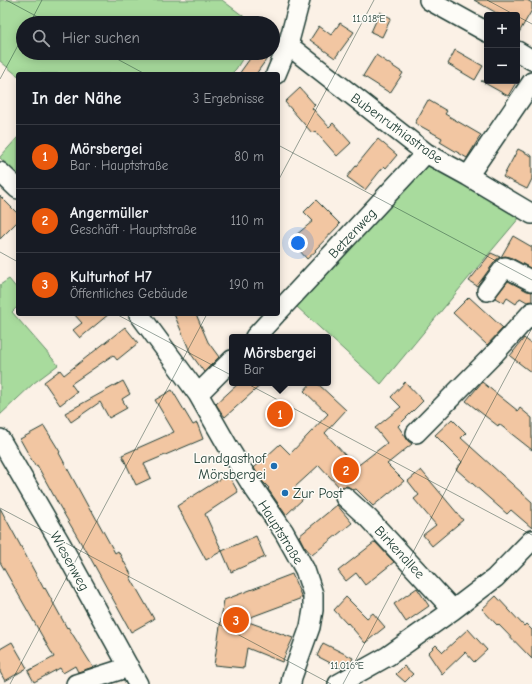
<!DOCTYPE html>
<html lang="de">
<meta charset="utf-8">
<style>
:root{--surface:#171b24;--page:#20242c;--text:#f1f3f6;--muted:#9ea1a6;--line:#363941;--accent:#ea580c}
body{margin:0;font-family:"Comic Neue",sans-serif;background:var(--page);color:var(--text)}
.controls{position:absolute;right:12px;top:12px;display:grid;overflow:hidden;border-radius:4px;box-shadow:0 2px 10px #0003}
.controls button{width:36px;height:36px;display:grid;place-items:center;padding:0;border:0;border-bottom:1px solid var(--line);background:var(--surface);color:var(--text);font:20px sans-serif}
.you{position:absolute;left:298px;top:243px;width:14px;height:14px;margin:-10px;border:3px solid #fff;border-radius:50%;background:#1a73e8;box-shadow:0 0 0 6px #1a73e833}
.badge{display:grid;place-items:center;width:26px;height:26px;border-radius:50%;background:var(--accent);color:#fff;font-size:13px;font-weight:700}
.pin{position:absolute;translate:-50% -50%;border:2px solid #fff;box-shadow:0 1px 4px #0006}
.popup{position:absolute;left:229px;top:334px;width:102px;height:52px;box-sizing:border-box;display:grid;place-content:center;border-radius:4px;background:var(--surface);filter:drop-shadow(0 1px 3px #0005);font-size:13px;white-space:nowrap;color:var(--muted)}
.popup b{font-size:15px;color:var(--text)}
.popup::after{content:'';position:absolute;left:50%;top:100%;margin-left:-8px;border:8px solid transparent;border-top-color:var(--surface)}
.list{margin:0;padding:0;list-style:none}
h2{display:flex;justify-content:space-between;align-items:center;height:52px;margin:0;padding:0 16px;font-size:17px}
h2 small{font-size:13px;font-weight:400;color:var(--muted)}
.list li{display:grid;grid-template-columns:26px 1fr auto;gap:12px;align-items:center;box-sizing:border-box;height:64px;padding:0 16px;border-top:1px solid var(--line)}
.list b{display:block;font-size:15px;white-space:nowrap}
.list p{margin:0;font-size:13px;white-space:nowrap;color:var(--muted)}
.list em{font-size:13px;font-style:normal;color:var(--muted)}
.icon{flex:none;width:22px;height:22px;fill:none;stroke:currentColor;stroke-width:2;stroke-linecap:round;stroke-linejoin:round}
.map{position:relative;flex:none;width:532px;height:684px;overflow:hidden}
.search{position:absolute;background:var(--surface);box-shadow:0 2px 10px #0003;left:16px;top:16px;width:264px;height:44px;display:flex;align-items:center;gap:10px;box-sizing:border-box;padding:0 14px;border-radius:22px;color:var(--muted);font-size:15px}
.panel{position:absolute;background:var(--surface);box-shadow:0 2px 10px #0003;left:16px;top:72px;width:264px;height:244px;border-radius:4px}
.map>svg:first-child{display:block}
</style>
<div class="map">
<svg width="532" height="684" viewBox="0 0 532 684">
<rect width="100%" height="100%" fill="#fbf1e6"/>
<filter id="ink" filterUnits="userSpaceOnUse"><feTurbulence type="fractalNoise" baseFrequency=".025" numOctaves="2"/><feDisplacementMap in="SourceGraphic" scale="8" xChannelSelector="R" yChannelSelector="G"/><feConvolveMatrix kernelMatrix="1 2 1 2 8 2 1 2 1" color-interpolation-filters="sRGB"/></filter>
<g filter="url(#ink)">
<path fill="#a8db9d" stroke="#648c68" d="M0,0H222L251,22V23H23V53H246L236,69L231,74H18V76L0,61Z
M18,137V175L0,158V157Z
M426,162L520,217L466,281L381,384L296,306Z
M9,279L18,290V306L12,312L58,365L34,383L0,415V285Z"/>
<path fill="#f2c6a2" stroke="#1f3d34" d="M474,0H527L532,3V10L517,36V15H500Z
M380,12L391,18L382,37L371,32Z
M340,23L354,32L335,58L310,40L319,26L331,35Z
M455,50L483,66L475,80L448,64Z
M254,53H271L256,74H239Z
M376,55L403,73L390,93L363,76Z
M481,81H517L508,96Z
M300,88L315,105L312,108L329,127L333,123L351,143L337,156L315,131L312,133L285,102Z
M428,100L447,111L445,114L481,135L467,158L440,142L442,138L415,123Z
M378,139L397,155L386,168L384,166L365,190L347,177Z
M518,149L532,156V179L527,189L503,177Z
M0,196L18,214V221L0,239Z
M316,200L340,224L315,250L316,251L307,259L290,240L313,221L304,212Z
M513,236L532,247V269L510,257L505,256L501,257Z
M491,253L500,257L496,260L477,286L469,281Z
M508,281L527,291L532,292V301L527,302L520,298L516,304L507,298L504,303L495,298Z
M469,297L503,328L487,345L453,313Z
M74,314H109L80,338L73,330L82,323Z
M174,314H196L208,342L219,357L204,372L191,354Z
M125,327L138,343L117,360L113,355L71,384L77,392L60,405L44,382L60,370L64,375Z
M524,338L532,344V373L510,356Z
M123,381L130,394L122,399L127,408L109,418L100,402L71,422L65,413Z
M405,382L423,401L398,426L405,436L408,441L412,444L387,464L404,481L373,506L356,489L354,490L347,486L340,488L319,465L295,487L304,498L286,515L268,489L269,488L262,481L254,468L280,444L290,454L328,414L304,391L311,383H317L346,410L325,433L356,467L387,443L375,428L401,407L391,397Z
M482,382L518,411L520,408L532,418V450L499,424L498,426L466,401Z
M239,383H263L225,417L221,412L216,404Z
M172,390L193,425L197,423L203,439L144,464L151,478L136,485L122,455L174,432L155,400Z
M452,419L466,433L461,438L532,502V528L511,510L507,514L456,469L462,462L435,435Z
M44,426L60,452L59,453L91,512L92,511L115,553L118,551L132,576L130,577L154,619L131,632L86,550H85L60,507L37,465L35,466L20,439Z
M421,470L463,520L432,546L423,535L436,525L414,499L419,495L408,481Z
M228,474L238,492L205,514L222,551L206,560L177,506Z
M337,505L352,523L312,555L304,546L299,536Z
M0,508L44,589L45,588L67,628L68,627L93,667L78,672L75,666L63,673L60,668L34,682L28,671L54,657L0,562Z
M256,536L265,557L231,572L222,551Z
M375,542L394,562L365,585L356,573L346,581L338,571Z
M292,574L302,598L243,620L293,638L282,662L247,648L244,668L214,665L224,600Z
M417,588L429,606L406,622L394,604Z
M496,596L524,626L526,624L532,630V659L498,624L497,625L482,609Z
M346,597L367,618L373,613L385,627L365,643L348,623L347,624L334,610Z
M468,629L487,650L474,662L465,652L442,674L428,653L436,645L443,652Z
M12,642L27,668L5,681L0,672V649Z
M323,643L353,658L350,665L342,669L317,656Z
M404,666L413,674L405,682L396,674Z"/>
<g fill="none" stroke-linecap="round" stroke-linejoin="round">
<defs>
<path id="minor" d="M429,0L487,32
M288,45L426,153L468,176L532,214
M517,51L532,60
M276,74L288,45L300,0
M0,172L18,189
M468,176L532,82
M487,291L505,267L532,281
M278,312L426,153
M139,314L198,394L230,450L251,484L284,532L294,550L305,570L313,594V610L310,627L292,677L291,684
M255,337L276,314
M198,394L232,360
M416,433L495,353L532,312
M0,439L62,546L138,684
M345,497L368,518L453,610
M76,684L129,667
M338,684L388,656L453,610L495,578L532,540"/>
</defs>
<use href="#minor" stroke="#1f3d34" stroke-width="22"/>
<use href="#minor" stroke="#fdfcf7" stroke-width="19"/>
</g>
</g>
<path fill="none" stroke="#1f3d34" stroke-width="1" stroke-opacity="0.45" d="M6,0L49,23M487,0L515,15M517,16L532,24M30,23L42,0M106,53L145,74M0,79L23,36M278,145L532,280M278,181L374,0M0,252L18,262M116,314L532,535M0,508L331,684M10,684L207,314M343,684L532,328"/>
<g fill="#1f6fb2" stroke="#fdfcf7" stroke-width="1.5">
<circle cx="274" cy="466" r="4"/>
<circle cx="285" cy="493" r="4"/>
</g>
<g text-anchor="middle" stroke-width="3" stroke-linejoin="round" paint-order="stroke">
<g font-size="14" fill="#1f3d34" stroke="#fdfcf7">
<text transform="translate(397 128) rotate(36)" y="5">Bubenruthiastraße</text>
<text transform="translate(352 233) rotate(-47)" y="5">Betzenweg</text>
<text transform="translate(281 532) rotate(58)" y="5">Hauptstraße</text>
<text transform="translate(400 552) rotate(47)" y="5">Birkenallee</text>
<text transform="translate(70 561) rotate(61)" y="5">Wiesenweg</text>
</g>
<g font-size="14" fill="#1f3d34" stroke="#fdfcf7" text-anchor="end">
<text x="266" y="463">Landgasthof<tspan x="266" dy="16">Mörsbergei</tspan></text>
<text x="293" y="498" text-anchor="start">Zur Post</text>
</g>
</g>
<g font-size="10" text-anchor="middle" fill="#1f3d34" stroke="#fdfcf7" stroke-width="3" stroke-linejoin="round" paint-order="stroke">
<text x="369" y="22">11.018°E</text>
<text x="347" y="669">11.016°E</text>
</g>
</svg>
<div class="controls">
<button>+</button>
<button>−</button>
</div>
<div class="you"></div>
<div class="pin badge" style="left:280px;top:414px">1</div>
<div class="popup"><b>Mörsbergei</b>Bar</div>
<div class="pin badge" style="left:346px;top:470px">2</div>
<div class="pin badge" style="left:236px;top:620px">3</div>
<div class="search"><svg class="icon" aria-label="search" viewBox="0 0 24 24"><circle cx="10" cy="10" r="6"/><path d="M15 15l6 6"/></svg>Hier suchen</div>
<section class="panel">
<h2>In der Nähe<small>3 Ergebnisse</small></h2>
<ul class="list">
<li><span class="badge">1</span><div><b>Mörsbergei</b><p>Bar · Hauptstraße</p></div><em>80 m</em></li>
<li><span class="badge">2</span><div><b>Angermüller</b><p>Geschäft · Hauptstraße</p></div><em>110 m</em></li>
<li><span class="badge">3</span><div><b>Kulturhof H7</b><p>Öffentliches Gebäude</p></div><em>190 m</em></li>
</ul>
</section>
</div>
